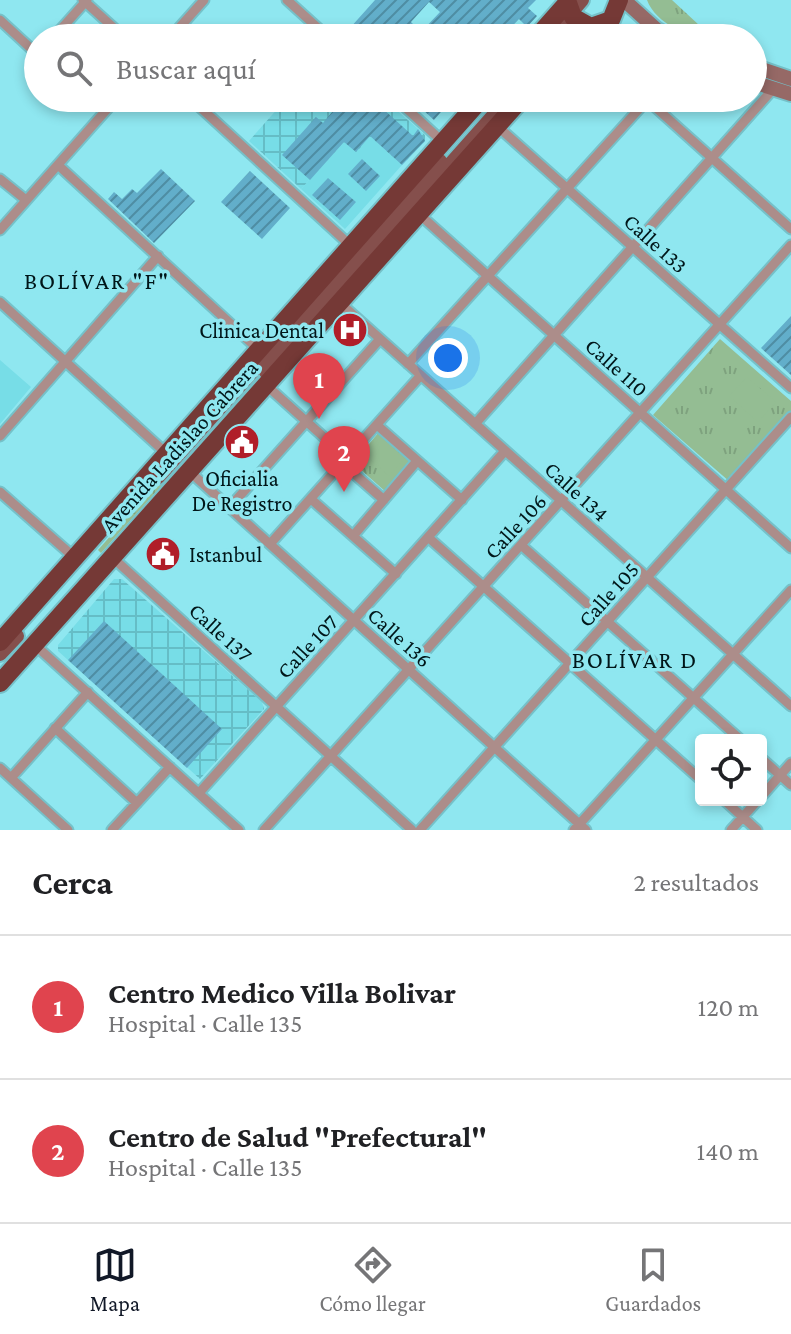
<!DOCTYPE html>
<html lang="es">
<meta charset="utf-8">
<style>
:root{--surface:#fff;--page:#f6f6f6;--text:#202124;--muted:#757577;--line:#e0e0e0;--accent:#111827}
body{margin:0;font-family:"Crimson Pro",serif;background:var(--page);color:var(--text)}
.controls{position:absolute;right:24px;bottom:24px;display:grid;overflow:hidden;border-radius:8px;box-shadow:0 4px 12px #0003}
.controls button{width:72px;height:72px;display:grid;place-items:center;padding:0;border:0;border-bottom:2px solid var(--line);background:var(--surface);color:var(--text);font:40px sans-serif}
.you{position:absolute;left:448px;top:358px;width:28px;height:28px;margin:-20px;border:6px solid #fff;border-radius:50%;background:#1a73e8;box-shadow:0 0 0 12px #1a73e833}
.badge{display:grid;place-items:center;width:52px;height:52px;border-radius:50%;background:var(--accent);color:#fff;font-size:26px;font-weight:700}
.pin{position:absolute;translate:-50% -66px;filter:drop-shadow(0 2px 4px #0008)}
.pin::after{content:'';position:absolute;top:42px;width:28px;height:24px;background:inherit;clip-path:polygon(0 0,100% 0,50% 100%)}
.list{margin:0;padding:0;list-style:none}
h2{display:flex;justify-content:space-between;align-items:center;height:104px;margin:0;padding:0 32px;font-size:34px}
h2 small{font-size:26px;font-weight:400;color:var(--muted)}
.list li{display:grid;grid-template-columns:52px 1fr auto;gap:24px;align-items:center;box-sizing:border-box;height:144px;padding:0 32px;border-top:2px solid var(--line)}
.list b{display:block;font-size:30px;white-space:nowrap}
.list p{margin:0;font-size:26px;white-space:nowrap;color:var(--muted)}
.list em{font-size:26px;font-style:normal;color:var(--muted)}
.icon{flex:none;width:44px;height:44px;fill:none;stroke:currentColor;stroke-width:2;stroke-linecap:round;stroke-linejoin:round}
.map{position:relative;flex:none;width:791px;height:830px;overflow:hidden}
.search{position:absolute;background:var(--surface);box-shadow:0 4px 12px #0003;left:24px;right:24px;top:24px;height:88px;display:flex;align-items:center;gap:20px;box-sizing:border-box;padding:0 28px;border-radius:44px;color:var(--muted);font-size:30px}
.sheet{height:392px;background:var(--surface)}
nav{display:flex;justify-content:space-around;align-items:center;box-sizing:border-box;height:112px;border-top:2px solid var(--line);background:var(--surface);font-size:22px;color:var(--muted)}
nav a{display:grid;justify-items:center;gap:4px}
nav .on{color:var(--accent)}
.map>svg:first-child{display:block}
</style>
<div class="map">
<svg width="791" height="830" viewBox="0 0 791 830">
<defs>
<pattern id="industrial-grid" width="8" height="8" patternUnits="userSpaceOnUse" patternTransform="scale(2)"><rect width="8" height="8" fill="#77dde7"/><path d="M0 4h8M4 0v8" fill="none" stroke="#65bdc6"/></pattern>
<pattern id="grass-tufts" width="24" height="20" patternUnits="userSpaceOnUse" patternTransform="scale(2)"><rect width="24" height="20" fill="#94bd93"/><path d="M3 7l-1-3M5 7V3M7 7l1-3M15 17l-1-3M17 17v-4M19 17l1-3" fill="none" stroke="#7ea27e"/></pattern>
<pattern id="building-hatch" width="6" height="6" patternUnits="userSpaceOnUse" patternTransform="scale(2)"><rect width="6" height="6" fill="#62aeca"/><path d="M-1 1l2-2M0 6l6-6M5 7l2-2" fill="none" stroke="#4e8da3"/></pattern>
</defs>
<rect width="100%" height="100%" fill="#8fe7f0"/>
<path fill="#77dde7" d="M370,136L402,165L345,229L301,189L344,142Z
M0,360L31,387L0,424Z"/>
<path fill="url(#industrial-grid)" d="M287,98H383L425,135V141L402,165L371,137L356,152L344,142L301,189L249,141Z
M114,579H122L262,702L264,709L200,779L58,651V645Z"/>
<path fill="url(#grass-tufts)" d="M647,0H672L713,38C689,38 656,24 647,0Z
M720,339L791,401V412L730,482L653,415Z
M260,366L266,370L101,553L98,550Z
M379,432L413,461L386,492L353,463Z"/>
<path fill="#94bd93" d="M747,377L776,402L758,422L729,396Z
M379,435L405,458L389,476L363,452Z"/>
<path fill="url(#building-hatch)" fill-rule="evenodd" d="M375,0H536L528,8L537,16L527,27L519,19L501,38H341ZM429,2L440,12L421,32L411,22Z
M328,98H371L413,136L418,129L425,141L402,165L370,136L356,152L344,142L310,180L282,155L316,117L323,123L337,106Z
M410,98H453L434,120Z
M362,159L380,176L366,191L348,174Z
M161,169L195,201L154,243L108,199L114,192L122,199L132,189L137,193Z
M250,171L290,208L262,239L221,202Z
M328,178L356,202L340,220L312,195Z
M791,316V375L761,348Z
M161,540L177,555L166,568L149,553Z
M104,621L222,729L187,768L68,660Z"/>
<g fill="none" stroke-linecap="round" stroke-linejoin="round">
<defs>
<path id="street" d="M83,0L125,38
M287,0L329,38
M0,20L38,55
M559,22L578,38
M53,38L87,0
M170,38L204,0
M190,98L351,246
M395,98L443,142
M645,98L791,229
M497,126L791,388
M58,165L259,350
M0,179L26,200
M419,214L791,548
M0,230L117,98
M0,302L167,454
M339,302L791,706
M408,364L649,98
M266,385L347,458
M475,424L774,88
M377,425L462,500
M0,436L158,256
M342,463L384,500
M189,471L586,830
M0,492L75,558
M311,499L396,574
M229,508L380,339
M353,536L417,461
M429,538L701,780
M270,544L421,375
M521,545L741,740
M112,557L412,830
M34,644L239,830
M55,728L137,803
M761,758L791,785
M0,768L68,830
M11,778L88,692
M199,793L505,451
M761,797L791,763
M724,800L757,830
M112,830L170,767
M264,830L791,245
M420,830L791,417
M574,830L791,590
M731,830L758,800"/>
<path id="secondary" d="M624,0L656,29L672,38
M591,27L618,38
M753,66L791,79
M753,82L791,94"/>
<path id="primary" d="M549,38L582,0
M266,372L509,98
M158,477L440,161
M0,654L17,636"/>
<path id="highway" d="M567,0L573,17L591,27L611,20L619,0
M536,38L567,3
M0,642L482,98
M0,683L522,98"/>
</defs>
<use href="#street" stroke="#75c1c9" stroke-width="13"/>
<use href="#secondary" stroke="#75c1c9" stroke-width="18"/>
<use href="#primary" stroke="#75c1c9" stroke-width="18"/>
<use href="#highway" stroke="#75c1c9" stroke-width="22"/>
<use href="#street" stroke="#ac8d8a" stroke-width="9"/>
<use href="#secondary" stroke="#966966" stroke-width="14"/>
<use href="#primary" stroke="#854f4c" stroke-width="14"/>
<use href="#highway" stroke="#753936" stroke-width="18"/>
</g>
<defs>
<symbol id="hospital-disc" viewBox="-11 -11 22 22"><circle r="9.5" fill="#b01e29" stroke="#8fe7f0"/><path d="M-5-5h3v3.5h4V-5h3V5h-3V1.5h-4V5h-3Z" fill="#fff"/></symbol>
<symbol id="civic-disc" viewBox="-11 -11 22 22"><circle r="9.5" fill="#b01e29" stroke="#8fe7f0"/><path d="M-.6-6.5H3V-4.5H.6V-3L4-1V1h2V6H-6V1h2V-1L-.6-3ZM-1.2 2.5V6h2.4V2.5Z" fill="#fff"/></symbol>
</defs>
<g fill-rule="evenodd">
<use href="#hospital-disc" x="330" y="310" width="40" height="40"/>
<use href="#civic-disc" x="222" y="422" width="40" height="40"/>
<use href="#civic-disc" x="143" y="534" width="40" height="40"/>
</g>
<g text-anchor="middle" stroke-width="7" stroke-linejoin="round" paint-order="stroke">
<g font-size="22" fill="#001619" stroke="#8fe7f0">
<text transform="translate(656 243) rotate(42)" y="8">Calle 133</text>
<text transform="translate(617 367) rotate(42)" y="8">Calle 110</text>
<text transform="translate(179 446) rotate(-48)" y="8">Avenida Ladislao Cabrera</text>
<text transform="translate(577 491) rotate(42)" y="8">Calle 134</text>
<text transform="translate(515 526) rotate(-47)" y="8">Calle 106</text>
<text transform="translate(608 594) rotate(-48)" y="8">Calle 105</text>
<text transform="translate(221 632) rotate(42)" y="8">Calle 137</text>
<text transform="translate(400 637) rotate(42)" y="8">Calle 136</text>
<text transform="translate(307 646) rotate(-47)" y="8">Calle 107</text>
</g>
<g font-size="22" fill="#001619" stroke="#8fe7f0" text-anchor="end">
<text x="324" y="338">Clinica Dental</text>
<text x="242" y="486" text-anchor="middle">Oficialia<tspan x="242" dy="25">De Registro</tspan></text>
<text x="189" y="562" text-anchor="start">Istanbul</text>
</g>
<g font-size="24" letter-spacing="2" fill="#001619" stroke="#8fe7f0">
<text x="97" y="289">BOLÍVAR "F"</text>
<text x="635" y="668">BOLÍVAR D</text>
</g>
</g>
</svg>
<div class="controls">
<button><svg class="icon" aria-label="locate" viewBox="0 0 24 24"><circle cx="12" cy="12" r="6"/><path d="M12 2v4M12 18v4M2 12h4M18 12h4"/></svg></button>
</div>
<div class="you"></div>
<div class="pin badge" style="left:319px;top:419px;background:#e0444e">1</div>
<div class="pin badge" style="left:344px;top:492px;background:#e0444e">2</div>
<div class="search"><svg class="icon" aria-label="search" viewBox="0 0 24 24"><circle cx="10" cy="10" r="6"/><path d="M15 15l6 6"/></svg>Buscar aquí</div>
</div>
<section class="sheet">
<h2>Cerca<small>2 resultados</small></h2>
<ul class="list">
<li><span class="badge" style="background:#e0444e">1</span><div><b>Centro Medico Villa Bolivar</b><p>Hospital · Calle 135</p></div><em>120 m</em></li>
<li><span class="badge" style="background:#e0444e">2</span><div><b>Centro de Salud &quot;Prefectural&quot;</b><p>Hospital · Calle 135</p></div><em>140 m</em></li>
</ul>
</section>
<nav>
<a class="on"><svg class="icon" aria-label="map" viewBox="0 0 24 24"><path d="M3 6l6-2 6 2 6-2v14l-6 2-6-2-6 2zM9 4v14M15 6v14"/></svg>Mapa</a>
<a><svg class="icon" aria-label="directions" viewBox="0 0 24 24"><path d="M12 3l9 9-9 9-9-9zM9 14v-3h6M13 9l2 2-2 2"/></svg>Cómo llegar</a>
<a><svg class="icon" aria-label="saved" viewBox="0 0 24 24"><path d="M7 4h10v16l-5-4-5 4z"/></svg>Guardados</a>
</nav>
